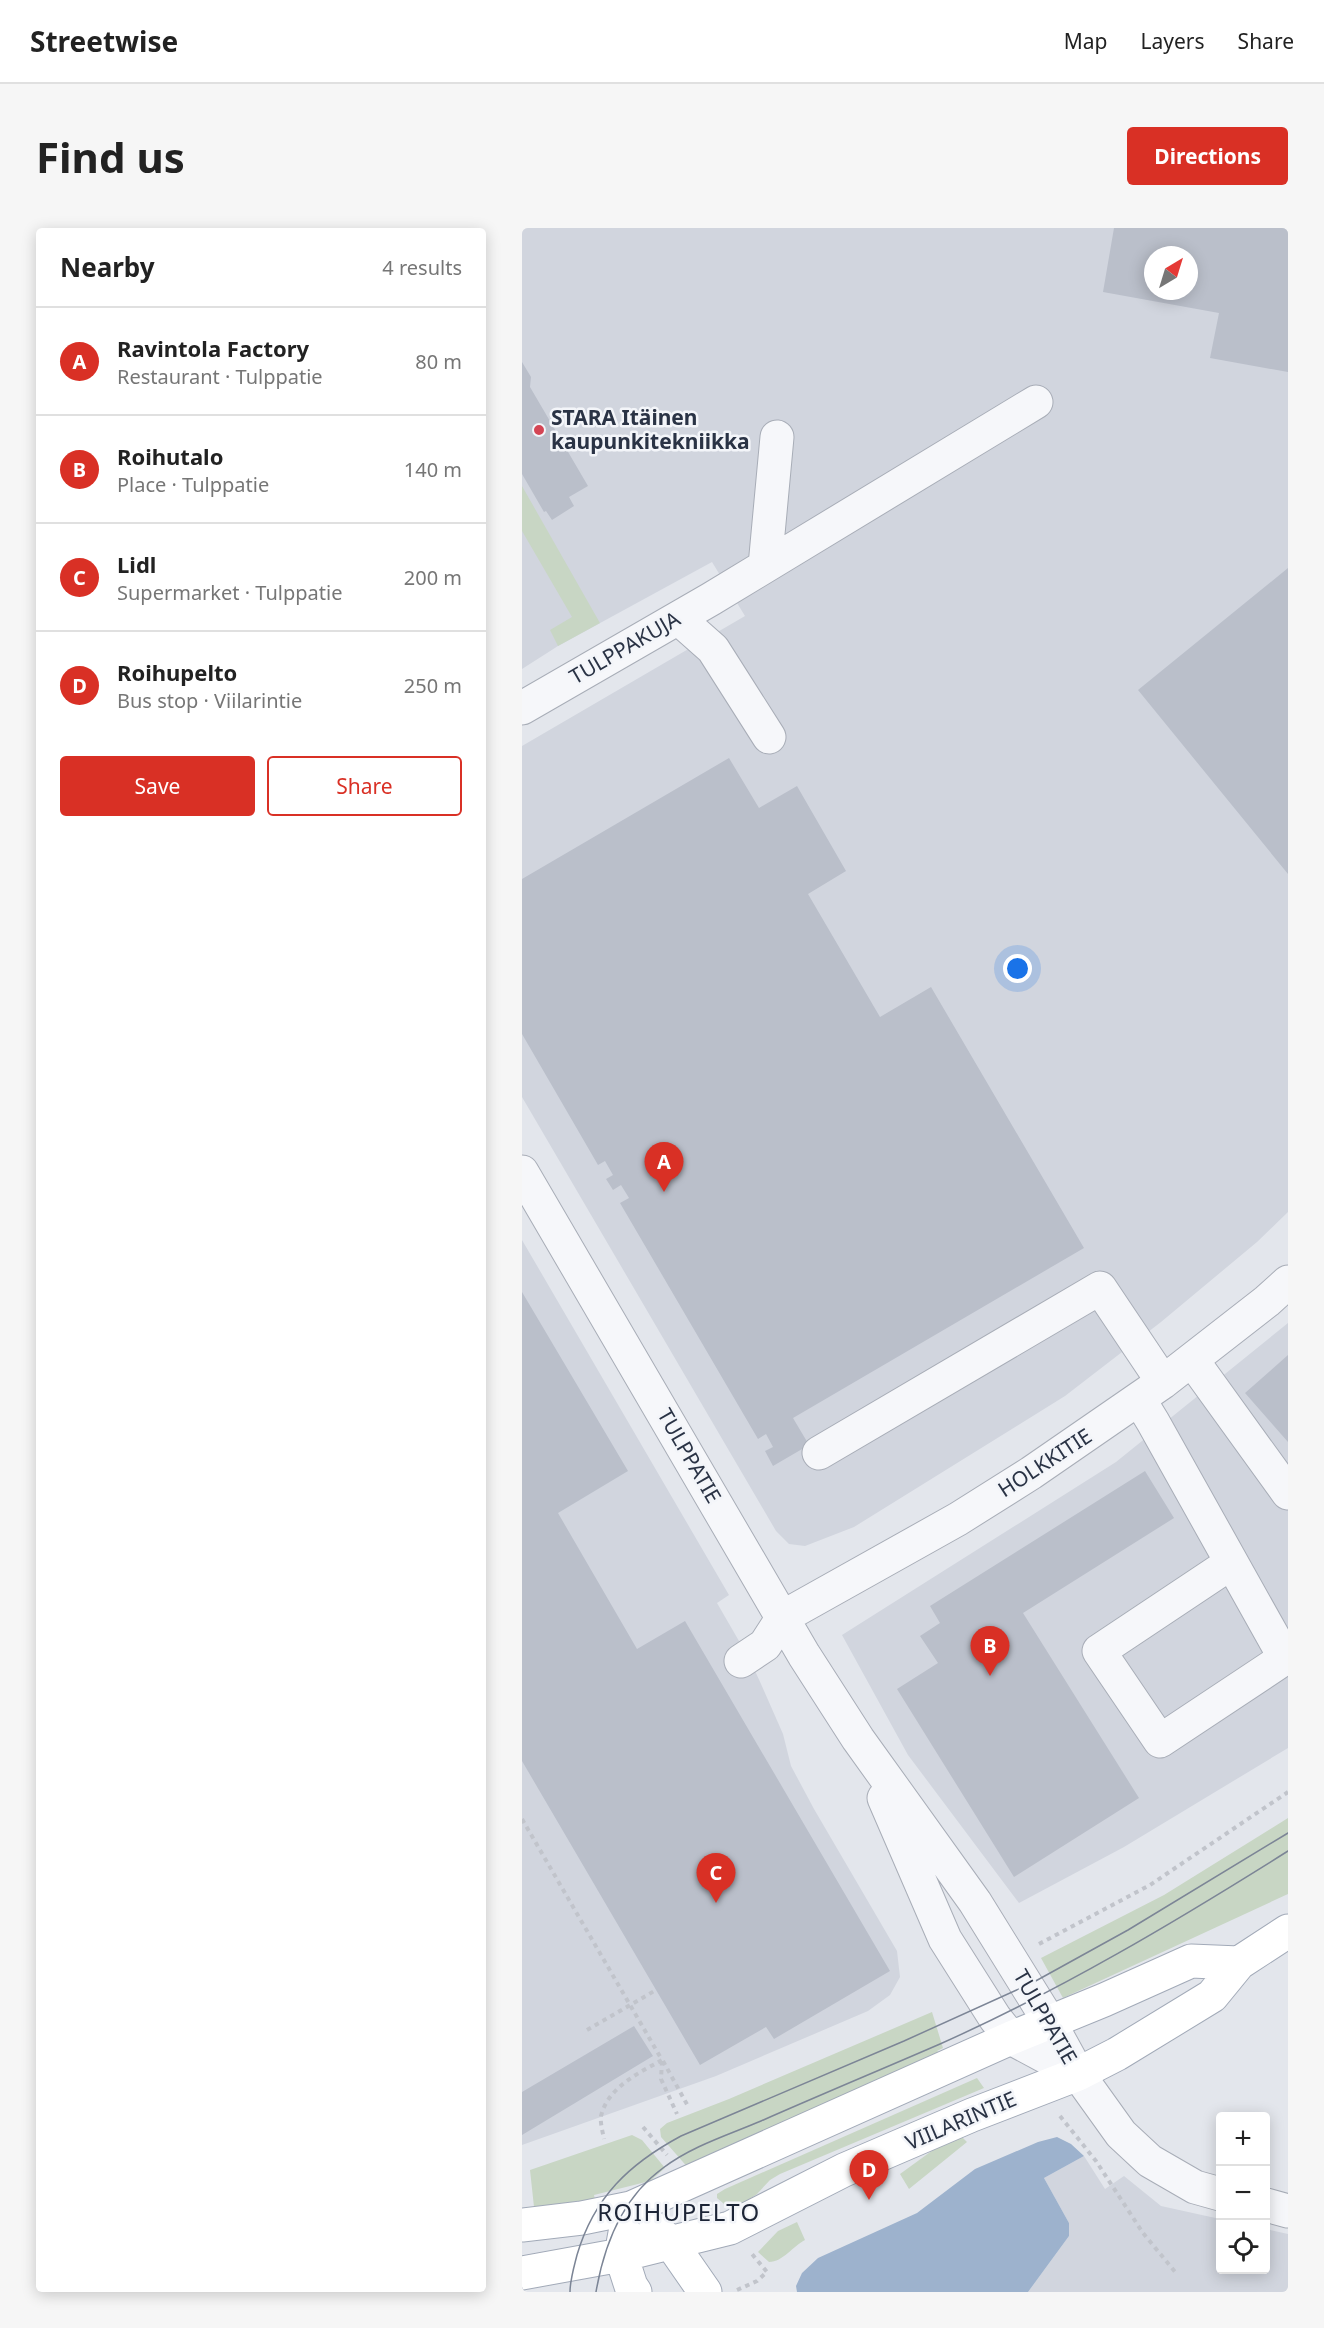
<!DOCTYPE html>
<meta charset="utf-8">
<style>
:root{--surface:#fff;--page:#f6f6f6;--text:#222;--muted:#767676;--line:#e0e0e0;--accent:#d93025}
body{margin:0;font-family:"Noto Sans",sans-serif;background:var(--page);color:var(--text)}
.controls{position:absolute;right:18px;bottom:18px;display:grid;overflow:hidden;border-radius:6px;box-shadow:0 3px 15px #0003}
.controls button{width:54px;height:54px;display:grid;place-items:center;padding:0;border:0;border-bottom:2px solid var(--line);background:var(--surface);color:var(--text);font:30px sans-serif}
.compass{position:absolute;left:622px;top:18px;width:54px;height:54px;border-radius:50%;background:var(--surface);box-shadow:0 3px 15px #0003;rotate:38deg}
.you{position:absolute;left:496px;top:741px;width:21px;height:21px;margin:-15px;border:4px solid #fff;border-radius:50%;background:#1a73e8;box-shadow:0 0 0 9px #1a73e833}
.badge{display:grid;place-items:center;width:39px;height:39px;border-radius:50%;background:var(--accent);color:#fff;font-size:20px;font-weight:700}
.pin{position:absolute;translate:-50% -50px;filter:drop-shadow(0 2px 3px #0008)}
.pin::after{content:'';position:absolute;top:32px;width:21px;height:18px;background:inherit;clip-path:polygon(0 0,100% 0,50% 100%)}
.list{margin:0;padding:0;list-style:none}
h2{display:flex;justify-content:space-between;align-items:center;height:78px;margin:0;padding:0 24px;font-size:26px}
h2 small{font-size:20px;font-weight:400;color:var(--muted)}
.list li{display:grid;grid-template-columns:39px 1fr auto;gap:18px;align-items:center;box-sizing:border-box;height:108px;padding:0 24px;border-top:2px solid var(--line)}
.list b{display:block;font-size:22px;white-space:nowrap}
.list p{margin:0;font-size:20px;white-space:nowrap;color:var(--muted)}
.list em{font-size:20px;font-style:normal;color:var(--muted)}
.actions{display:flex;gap:12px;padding:18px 24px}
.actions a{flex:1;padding:14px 0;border:2px solid var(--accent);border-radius:6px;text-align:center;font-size:21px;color:var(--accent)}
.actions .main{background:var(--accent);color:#fff}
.icon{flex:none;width:33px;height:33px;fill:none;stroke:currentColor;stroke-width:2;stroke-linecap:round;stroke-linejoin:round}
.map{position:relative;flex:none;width:766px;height:2064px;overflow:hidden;border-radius:6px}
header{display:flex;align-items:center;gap:36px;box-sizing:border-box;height:84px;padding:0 30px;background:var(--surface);border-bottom:2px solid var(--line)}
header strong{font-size:28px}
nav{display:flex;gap:33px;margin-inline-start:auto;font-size:21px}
.intro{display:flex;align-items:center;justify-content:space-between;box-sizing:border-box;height:144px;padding:0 36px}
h1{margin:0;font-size:42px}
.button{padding:15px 27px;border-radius:6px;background:var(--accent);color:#fff;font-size:21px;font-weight:700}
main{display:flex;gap:36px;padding:0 36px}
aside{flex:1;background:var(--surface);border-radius:6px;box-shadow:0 3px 15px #0003}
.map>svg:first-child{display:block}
</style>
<header>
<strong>Streetwise</strong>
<nav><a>Map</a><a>Layers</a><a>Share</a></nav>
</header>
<div class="intro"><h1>Find us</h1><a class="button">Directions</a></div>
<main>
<aside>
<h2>Nearby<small>4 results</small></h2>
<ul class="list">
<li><span class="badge">A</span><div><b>Ravintola Factory</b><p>Restaurant · Tulppatie</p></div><em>80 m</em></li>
<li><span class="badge">B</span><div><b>Roihutalo</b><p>Place · Tulppatie</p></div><em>140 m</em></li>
<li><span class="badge">C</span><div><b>Lidl</b><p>Supermarket · Tulppatie</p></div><em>200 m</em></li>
<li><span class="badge">D</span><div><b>Roihupelto</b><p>Bus stop · Viilarintie</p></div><em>250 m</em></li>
</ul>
<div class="actions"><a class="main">Save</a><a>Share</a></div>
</aside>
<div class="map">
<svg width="766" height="2064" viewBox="0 0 766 2064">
<rect width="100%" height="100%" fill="#e3e6ec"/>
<path fill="#d1d5de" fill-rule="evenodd" d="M0,0H766V984L735,1014L639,1094L543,1168L332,1299L283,1318L267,1316L254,1303L0,869V518L223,388L190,334L36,418L0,441ZM631,27H667V63H631Z
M0,1012L207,1367L195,1375L228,1432L239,1456L261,1506L269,1538L292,1581L375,1723L378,1749L368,1767L346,1783L194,1848L0,1917Z
M766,1095V1520L602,1619L497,1675L386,1527L320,1407L594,1234Z
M562,1928L583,1961L602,1948L639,1978L698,1991V2042H744V2001L766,2006V2064H506L547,2008V1995L522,1950Z"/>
<path fill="#c8d6c4" d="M0,258L78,395L36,418L28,402L50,389L0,303Z
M766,1590V1666L541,1770L519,1730L642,1667Z
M410,1784L421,1820L415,1823L420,1826L168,1942L139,1909L138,1901L145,1895L207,1871Z
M455,1850L462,1860L258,1946L248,1952L235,1966L219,1977L208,1981L195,1970V1966L203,1961Z
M110,1907L120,1912L143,1940L128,1953L72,1967L73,1971L12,1979L8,1942Z
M439,1908L445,1914L387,1961L378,1946L411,1922Z
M275,1994L283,2012C271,2018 261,2034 247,2034L236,2024L256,2003Z"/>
<path fill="#9db2cd" d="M535,1909L549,1916L562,1928L522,1950L547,1995V2008L506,2064H275L274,2058L280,2045L296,2030L395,1985L453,1941L516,1914Z"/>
<path fill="#babfca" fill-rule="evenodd" d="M592,0H766V144L688,130L697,85L581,64ZM631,27H667V63H631Z
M0,134L9,149L8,159L66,258L47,269L52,278L30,292L24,283L22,284L0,246Z
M766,340V646L616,462Z
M207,530L237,580L275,558L324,643L286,666L358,789L409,759L562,1020L271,1190L287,1217L251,1238L243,1223L251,1219L244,1206L236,1211L98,975L107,970L99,957L91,962L84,951L91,947L83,933L76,937L0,806V651Z
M0,1064L106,1243L36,1285L115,1421L163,1393L368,1743L252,1811L244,1799L178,1837L0,1533Z
M766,1127V1214L723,1165Z
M623,1243L652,1290L501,1385L617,1570L492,1649L375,1461L416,1435L398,1408L418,1395L408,1378Z
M112,1798L131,1828L0,1907V1864Z"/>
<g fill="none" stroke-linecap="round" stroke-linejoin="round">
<defs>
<path id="minor" d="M243,338L255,209
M156,390L191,421L247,509
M0,480L189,371L514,174
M0,944L282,1427L336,1511L453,1674L528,1795L556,1846L599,1906L628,1933L673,1959L698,1966
M670,1132L766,1265
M617,1171L631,1194L763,1430L638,1513L577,1423L709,1335
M297,1225L578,1060L641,1154
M219,1433L243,1417L261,1389L436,1291L509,1245L641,1154L745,1073L766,1054
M362,1570L423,1711L473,1790L489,1810L556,1846
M744,1977L766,1983"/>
<path id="major" d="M0,1997L60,1990L109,1980L489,1810L582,1772L669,1733L717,1735
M133,2001L149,2015L183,2064
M103,2005L99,2027L109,2058L113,2064
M0,2045L99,2027L208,2000L322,1942L450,1887L556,1846L595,1826L690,1768L717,1735L766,1703"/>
</defs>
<use href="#minor" stroke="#a8adb7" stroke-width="35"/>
<use href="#major" stroke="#a2aab8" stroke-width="35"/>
<path stroke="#c1c4cb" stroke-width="4" stroke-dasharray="4.5 4.5" stroke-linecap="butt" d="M0,1591L140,1832C117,1845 86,1859 79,1888C78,1895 81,1905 82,1911
M517,1716L628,1657L766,1564
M65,1802L134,1762
M140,1833L139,1851L155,1886
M141,1833L167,1880
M538,1888L574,1933L621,2005L654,2045
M121,1899L145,1927
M215,2062L235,2053L245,2044L230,2026"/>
<use href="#minor" stroke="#f6f7fa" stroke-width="33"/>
<use href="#major" stroke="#fff" stroke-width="33"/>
<path stroke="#7c8596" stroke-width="1.5" d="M48,2064C48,2052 52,2039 55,2027C72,1969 107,1936 159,1908L382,1813L510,1755L606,1702L766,1605
M74,2064C82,2017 101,1969 141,1940C170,1918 206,1907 239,1893C298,1867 358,1842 418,1816C539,1762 653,1694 766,1623"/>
</g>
<circle fill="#d44554" stroke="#f3f5f9" stroke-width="2" cx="17" cy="202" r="6"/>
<g text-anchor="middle" stroke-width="5" stroke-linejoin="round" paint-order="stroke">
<g font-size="21" font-weight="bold" fill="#2a3345" stroke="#f3f5f9" text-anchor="start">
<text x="29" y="197">STARA Itäinen<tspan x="29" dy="24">kaupunkitekniikka</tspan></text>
</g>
<g font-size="21" fill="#2a3345" stroke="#f3f5f9">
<text transform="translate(103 420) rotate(-30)" y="7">TULPPAKUJA</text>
<text transform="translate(167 1228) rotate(60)" y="7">TULPPATIE</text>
<text transform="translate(523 1235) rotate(-33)" y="7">HOLKKITIE</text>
<text transform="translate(523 1789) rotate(60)" y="7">TULPPATIE</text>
<text transform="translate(439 1893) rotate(-23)" y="7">VIILARINTIE</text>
</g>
<g font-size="24" letter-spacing="1.5" fill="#1c2436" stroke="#f3f5f9">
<text x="157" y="1993">ROIHUPELTO</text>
</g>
</g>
</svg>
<div class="controls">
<button>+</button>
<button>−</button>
<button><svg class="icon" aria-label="locate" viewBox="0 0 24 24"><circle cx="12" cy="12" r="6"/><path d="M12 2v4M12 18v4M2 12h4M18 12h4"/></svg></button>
</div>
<svg class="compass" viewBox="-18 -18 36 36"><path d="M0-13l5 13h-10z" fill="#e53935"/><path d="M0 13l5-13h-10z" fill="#767676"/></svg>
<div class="you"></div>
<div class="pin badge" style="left:142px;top:964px">A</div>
<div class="pin badge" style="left:468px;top:1448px">B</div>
<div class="pin badge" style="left:194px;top:1675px">C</div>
<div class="pin badge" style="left:347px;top:1972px">D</div>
</div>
</main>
